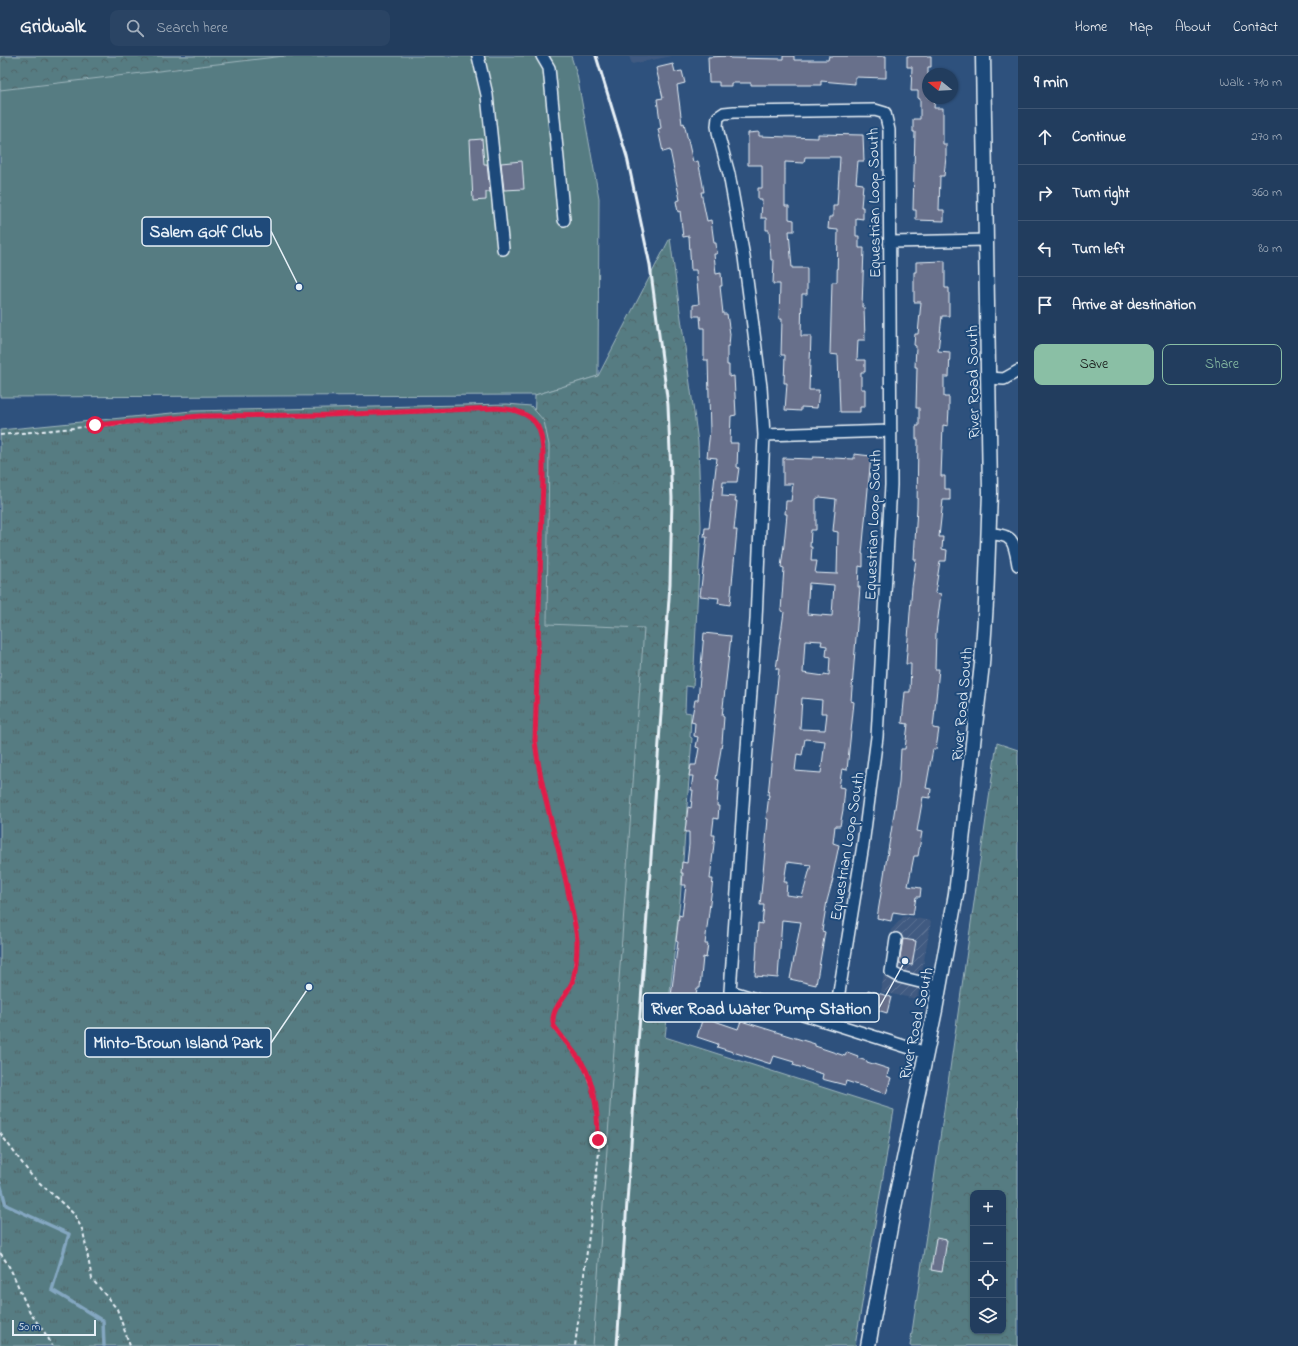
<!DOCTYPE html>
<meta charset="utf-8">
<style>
:root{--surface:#223d5e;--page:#2a4464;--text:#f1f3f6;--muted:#a2aebc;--line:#3f5673;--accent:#8abfa5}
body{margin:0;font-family:"Indie Flower",sans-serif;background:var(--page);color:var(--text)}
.controls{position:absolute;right:12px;bottom:12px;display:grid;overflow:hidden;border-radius:8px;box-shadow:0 1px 3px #0004}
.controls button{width:36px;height:36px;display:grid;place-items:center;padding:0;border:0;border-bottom:1px solid var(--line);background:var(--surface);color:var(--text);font:20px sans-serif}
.compass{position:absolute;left:922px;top:12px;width:36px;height:36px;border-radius:50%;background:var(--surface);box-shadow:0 1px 3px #0004;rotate:288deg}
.scale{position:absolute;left:12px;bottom:10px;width:84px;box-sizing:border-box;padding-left:4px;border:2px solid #e8f1f8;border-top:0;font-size:11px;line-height:14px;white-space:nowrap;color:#e8f1f8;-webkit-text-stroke:3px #1f4a7a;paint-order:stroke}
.stop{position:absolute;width:12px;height:12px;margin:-9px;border:3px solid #e11d48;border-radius:50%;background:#fff}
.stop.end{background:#e11d48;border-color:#fff;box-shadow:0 1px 4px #0008}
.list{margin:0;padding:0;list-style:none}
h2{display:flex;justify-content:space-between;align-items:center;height:52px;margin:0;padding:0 16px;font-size:17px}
h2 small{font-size:13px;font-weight:400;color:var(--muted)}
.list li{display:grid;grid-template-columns:26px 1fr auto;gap:12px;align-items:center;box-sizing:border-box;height:56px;padding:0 16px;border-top:1px solid var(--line)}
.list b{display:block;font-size:15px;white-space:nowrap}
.list em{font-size:13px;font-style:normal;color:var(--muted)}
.actions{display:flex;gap:8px;padding:12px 16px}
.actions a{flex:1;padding:9px 0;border:1px solid var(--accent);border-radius:8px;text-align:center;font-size:14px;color:var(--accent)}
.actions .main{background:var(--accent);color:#111}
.icon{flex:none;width:22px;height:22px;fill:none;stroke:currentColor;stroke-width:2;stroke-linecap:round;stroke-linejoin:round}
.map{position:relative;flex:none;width:1018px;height:1290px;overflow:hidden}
header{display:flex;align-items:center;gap:24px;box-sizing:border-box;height:56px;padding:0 20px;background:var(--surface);border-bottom:1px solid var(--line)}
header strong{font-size:19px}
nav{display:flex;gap:22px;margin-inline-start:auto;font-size:14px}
.search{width:280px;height:36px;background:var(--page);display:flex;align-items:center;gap:10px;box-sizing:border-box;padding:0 14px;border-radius:8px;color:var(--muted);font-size:15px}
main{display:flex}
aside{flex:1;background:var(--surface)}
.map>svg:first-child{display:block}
</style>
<header>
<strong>Gridwalk</strong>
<div class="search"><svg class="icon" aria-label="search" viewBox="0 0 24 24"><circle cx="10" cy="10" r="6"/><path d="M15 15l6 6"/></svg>Search here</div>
<nav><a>Home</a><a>Map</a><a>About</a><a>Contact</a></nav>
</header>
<main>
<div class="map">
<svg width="1018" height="1290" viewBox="0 0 1018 1290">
<defs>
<pattern id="industrial-furrows" width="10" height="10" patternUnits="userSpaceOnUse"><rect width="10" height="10" fill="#3f5a81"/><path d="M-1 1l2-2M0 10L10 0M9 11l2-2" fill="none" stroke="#5b7294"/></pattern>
<pattern id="forest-crowns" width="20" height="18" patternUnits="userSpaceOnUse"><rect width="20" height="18" fill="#567c82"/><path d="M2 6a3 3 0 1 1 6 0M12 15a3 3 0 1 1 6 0" fill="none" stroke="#4f6569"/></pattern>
<pattern id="park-tufts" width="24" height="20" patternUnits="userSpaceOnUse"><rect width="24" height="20" fill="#567c82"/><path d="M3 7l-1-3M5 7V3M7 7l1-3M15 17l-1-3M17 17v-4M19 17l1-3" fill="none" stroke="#4f6569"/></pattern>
</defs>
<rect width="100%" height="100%" fill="#2e517d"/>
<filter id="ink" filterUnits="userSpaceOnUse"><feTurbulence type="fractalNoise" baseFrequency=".025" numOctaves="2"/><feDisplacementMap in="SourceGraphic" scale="8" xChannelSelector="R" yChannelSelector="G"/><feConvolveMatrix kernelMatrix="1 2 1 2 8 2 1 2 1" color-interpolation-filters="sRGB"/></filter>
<g filter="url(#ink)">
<path fill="#3f5a81" d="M629,0H672L632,8Z"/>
<path fill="url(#industrial-furrows)" d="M904,860L931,865L917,943L881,936L891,874Z"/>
<path fill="#567c82" stroke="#9fb6bd" d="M0,0H571L577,19L599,142L598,320L535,339L0,341Z"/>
<path fill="url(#forest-crowns)" stroke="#9fb6bd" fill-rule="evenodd" d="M0,0H284L0,34Z
M670,182L698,386L701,470L693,631L686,630L685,656L691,657L690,681L692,682L680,845L665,981L894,1054L855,1290H507L535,339L598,320Z
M997,687L1018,694V1290H910ZM973,1137H1003V1275H973Z"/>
<path fill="url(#park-tufts)" stroke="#9fb6bd" d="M507,348L531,350L544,365L549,389L547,568L644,572L593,1290H0V374L192,355Z"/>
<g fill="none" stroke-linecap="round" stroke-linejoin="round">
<path stroke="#84a7c1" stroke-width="3.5" d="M0,1127L6,1149L69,1178L52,1234L103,1265L104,1290"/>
</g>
<path fill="#686f8b" stroke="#e8f1f8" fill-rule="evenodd" d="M730,0V2L783,3V0H794V4H828L829,0H886V22L855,21V28L821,25V29H751V27H731V30H719V26H709L708,1Z
M907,0H931V11H928V42H935L934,52H943V88H946V101L944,120H940L939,154H944V165L916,164V154H913L915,76H913V63H920V43L918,42V35H911L912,11H907Z
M673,8L675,16L682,15L685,27L677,29L682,68L684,67L693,106L698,105L702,124L704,136H701L707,165L711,164L714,187H716L717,198H714L716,218L721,217L722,230H720L723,258H727L730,278L729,290H727V309H729V321L734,320L736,359L731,360L730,387H738L737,411L739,412L737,426H723L722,440L736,441L735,445H737L734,474H737L730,549L718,547L719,542L700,540L707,481H704L705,472H709L717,402L707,401L710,375L708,304H704V272H701L700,260H693V249L699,248L696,214H691L689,180L683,181L680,155L678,156L676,145L680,144L670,94L663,96L658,73L661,72L657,43L663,42L656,12Z
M759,76V80L818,82V78L863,79L864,105H858L856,127L863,128L861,151H863V163L856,162V180H859V192H864L862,251H864L865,284H858L857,304H865V316H861V333H865V351H860V356H840L838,299L830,298L832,226H837L838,174L828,173L829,161H833V150H837L840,101H805L804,107L785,106V150H789V163L794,164V175H789L792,212H807V238H802L801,280H811L809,334H819L817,352L801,351V355L785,354L787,327H784L785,299H781L782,263H779L780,228H773L774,204H771L769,174H766V162H761L762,144H758V132H762V109H748V77Z
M482,83L484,108H487L490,136H486V144L473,145L470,84Z
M522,105L524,133L504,134L501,107Z
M945,205V232H949V260H942L938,295L950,296L949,321H944V341H949V353L948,370L943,369L941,420H945V433H950V444H943L939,481H943L942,493L947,494L946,505H940L935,537L941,538L936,577L935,613H939L933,672L939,673L936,693H933L926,732L931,733L930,742L923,741L917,775L922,776L918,800H914L908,830L921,832L920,841H916L913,859L893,856L891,865L877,862L899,727L901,693H905L908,668L902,667L905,636H910L911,608H906L912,531L916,503H914L917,451L918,383H916V370H919V352H916L917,311H915L916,290L914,289L915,278H918L921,246H914V216H916V206Z
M854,398L871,400L862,498H863V511L859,510L858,531H860L851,645L854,646L847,714L842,713L839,731L845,732L843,754L840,770H835L833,787L839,789L832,823H833L827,845L822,875L825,876L816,929L790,923L801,866L782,864L778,922L755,920L758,867L762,868L764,849H760L768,763H766L769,739H768L775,669H773L779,613H776L784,556L781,555L784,512L781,511L784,489L787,458H785L786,445H791L793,428H783V402L812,403L813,401L854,403ZM820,441L836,443L833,475L838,476L837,518L815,517L817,505H811L812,491H810L811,474H816V443ZM809,527L834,529L832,560L807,558ZM805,584L822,585L821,589L827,590L826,600L830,601L829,619L824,618V620L803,617ZM802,642L822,644L821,657H827L825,674L800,673ZM805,683L825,685L821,717L795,715L797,698L802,699ZM787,806L811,809L802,841L786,839L787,826H784Z
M704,577L731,580L722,660L724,661L722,687L716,723L719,724L717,750H719L718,763L714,762L712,779H715L710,823H713L705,888H708L706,902L703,901L700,932H697L694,956L672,953L674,940H671L678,886L676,885L679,859L682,860L686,829H682L683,817H681L682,806L687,807L689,789V776H685L688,751L691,752L693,734H691L693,720H689L691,709H696L699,692L696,691L698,681L694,680L695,667L691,666L695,644H698Z
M903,883L916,885L912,909L899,907Z
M868,934L891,941L887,957L871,952L872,948L864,946Z
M703,961L738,973L741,965L815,988V990L845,1000L847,996L858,1000L857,1002L867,1005V1006L889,1013L887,1020L891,1022L886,1038L846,1025L845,1029L822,1023L823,1018L793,1009L794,1006L774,1000L771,1008L717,991L718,988L697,981Z
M936,1182L947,1184L942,1216L931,1214Z"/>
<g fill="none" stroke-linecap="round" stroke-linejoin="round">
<defs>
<path id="minor" d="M478,0L487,39L503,193
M542,0L549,12L564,164
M891,186L987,184
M989,322L1004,323L1018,315
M764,379L891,375
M989,478C1014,478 1014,486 1018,509
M896,883L891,916L900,921L940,931
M834,967L863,789L877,681L891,429L889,74L885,57L875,54L734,56L724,57L718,61L717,70L719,81L729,118L744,201L761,331L764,379L756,564L730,935L926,997"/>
<path id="major" d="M868,1290L893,1156L935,954L956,838L982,608L986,546L990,436L983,0"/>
</defs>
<use href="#minor" stroke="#e8f1f8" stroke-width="14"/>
<use href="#major" stroke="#e8f1f8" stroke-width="17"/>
<path stroke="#e8f1f8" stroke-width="2" stroke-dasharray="4 3" stroke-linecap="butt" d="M0,379L201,360L327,359L497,352C547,355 543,381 543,422L535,685C541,737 559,788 569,840C572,854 576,870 577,885C577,898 576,912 573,924C568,940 548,954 554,970L583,1009L594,1037L598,1064L599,1096L595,1132L575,1290
M0,1077L31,1119L74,1158L83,1175L92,1223L117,1253L130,1290
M0,1197C14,1214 19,1236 30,1256C37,1268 47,1277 52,1290"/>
<use href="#minor" stroke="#1f4a7a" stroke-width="11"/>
<use href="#major" stroke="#1f4a7a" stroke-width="14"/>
<path stroke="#e8f1f8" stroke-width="3" d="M596,0L627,101L650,209L668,349L672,442L670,528L617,1290"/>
</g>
</g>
<g fill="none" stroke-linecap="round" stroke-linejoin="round" filter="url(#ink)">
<path stroke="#e11d48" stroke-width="5" d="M95,369L201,360L327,359L497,352C547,355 543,381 543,422L535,685C541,737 559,788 569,840C572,854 576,870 577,885C577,898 576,912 573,924C568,940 548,954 554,970C563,983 573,994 582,1007C596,1029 598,1059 598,1084"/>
</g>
<g text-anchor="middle" stroke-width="4" stroke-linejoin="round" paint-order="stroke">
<g font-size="16" fill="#e8f1f8" stroke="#1f4a7a">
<text transform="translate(873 147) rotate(-91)" y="6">Equestrian Loop South</text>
<text transform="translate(972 326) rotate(-91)" y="6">River Road South</text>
<text transform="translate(872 469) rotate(-88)" y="6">Equestrian Loop South</text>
<text transform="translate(961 648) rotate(-85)" y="6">River Road South</text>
<text transform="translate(846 790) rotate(-81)" y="6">Equestrian Loop South</text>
<text transform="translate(915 967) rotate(-78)" y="6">River Road South</text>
</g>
</g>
<path fill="none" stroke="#e8f1f8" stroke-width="1.5" d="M299 231L271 175M905 905L879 952M309 931L271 987"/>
<g fill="#e8f1f8" stroke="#1f4a7a" stroke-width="1.5">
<circle cx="299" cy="231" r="4"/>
<circle cx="905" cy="905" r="4"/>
<circle cx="309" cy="931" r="4"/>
</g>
<g fill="#1f4a7a" stroke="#e8f1f8" stroke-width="1.5">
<rect x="142" y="161" width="129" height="29" rx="4"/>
<rect x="643" y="937" width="236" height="29" rx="4"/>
<rect x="85" y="972" width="186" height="29" rx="4"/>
</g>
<g font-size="17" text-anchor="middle" font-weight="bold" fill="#e8f1f8">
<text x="206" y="181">Salem Golf Club</text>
<text x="761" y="958">River Road Water Pump Station</text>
<text x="178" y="992">Minto-Brown Island Park</text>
</g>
</svg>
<div class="controls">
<button>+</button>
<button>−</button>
<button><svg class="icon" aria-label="locate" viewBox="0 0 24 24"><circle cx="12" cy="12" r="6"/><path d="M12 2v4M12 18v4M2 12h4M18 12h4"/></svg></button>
<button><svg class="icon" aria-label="layers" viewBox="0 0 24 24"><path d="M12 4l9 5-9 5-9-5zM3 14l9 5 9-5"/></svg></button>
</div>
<svg class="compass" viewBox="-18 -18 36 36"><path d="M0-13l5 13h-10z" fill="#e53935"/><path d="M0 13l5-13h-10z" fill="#a2aebc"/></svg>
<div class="scale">50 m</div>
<div class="stop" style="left:95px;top:369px"></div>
<div class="stop end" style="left:598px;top:1084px"></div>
</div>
<aside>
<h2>9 min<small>Walk · 710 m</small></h2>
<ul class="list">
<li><svg class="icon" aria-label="ahead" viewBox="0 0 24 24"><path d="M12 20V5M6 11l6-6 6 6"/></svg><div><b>Continue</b></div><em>270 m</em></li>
<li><svg class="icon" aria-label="right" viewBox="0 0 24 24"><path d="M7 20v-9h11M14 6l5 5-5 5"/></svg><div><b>Turn right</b></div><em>360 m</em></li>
<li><svg class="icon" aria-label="left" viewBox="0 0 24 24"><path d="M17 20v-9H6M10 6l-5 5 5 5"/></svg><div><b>Turn left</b></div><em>80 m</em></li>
<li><svg class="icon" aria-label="arrive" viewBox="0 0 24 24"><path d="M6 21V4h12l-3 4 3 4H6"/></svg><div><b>Arrive at destination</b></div></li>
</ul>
<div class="actions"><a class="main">Save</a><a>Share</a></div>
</aside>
</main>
